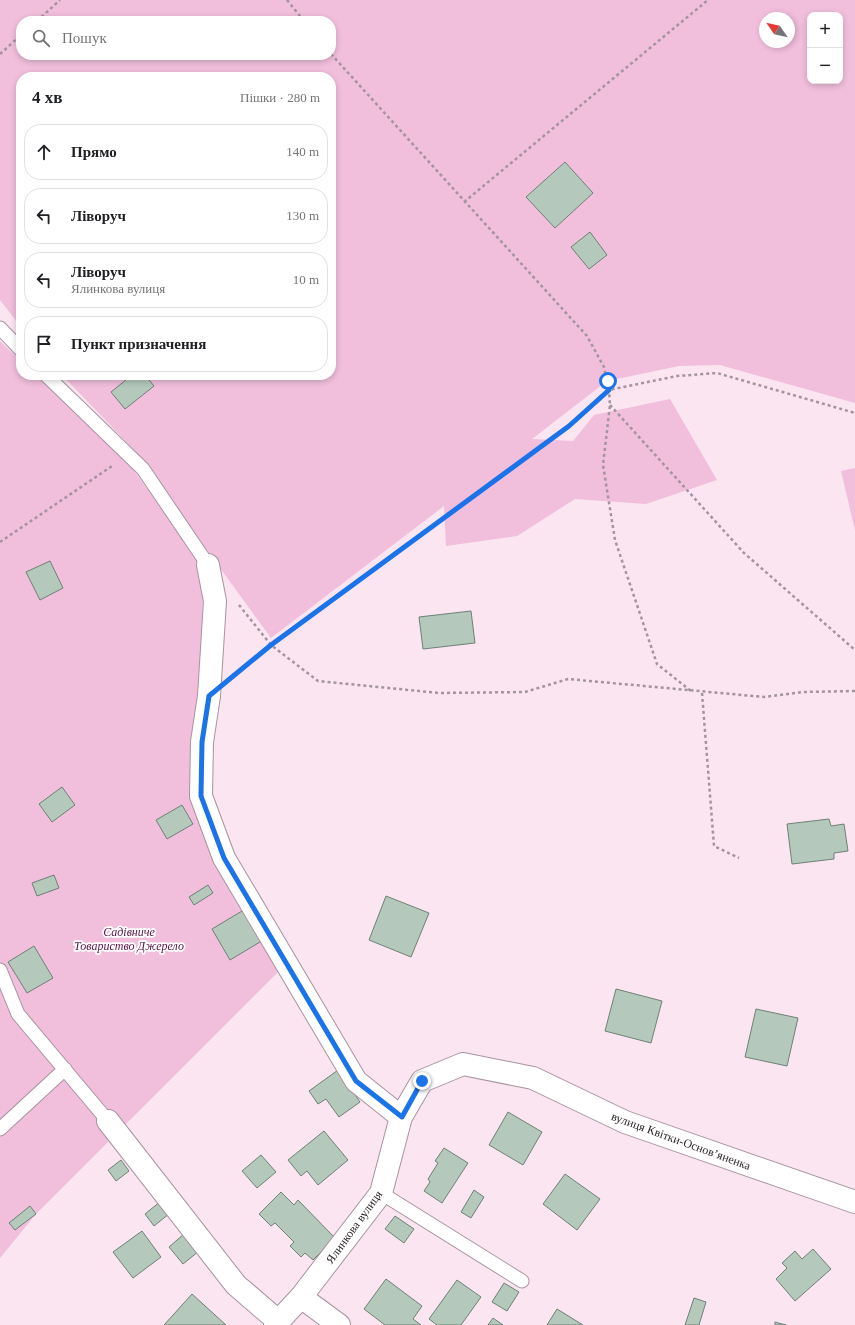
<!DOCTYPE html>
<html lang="uk">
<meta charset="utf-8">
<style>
:root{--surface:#fff;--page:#f6f6f6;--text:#202124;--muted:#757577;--line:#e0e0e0}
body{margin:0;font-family:Georgia,serif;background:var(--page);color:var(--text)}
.controls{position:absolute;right:12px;top:12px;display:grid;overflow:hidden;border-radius:8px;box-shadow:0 2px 6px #0003}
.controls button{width:36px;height:36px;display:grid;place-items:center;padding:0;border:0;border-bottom:1px solid var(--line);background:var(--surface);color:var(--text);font:20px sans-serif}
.compass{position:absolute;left:759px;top:12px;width:36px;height:36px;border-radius:50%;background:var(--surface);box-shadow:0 2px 6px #0003;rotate:304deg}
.stop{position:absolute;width:12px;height:12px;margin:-9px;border:3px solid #1a73e8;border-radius:50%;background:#fff}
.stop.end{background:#1a73e8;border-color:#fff;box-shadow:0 1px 4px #0008}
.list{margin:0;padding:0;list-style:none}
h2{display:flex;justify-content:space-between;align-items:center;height:52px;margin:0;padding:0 16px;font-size:17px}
h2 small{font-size:13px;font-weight:400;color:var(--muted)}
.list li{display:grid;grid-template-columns:26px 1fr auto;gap:12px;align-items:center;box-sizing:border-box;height:56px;margin:0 8px 8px;padding:0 8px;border:1px solid var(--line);border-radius:16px}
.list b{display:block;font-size:15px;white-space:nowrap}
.list p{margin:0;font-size:13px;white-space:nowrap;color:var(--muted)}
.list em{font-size:13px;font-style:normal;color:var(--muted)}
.icon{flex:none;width:22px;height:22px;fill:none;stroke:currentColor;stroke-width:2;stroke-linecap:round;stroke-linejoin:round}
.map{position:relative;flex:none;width:855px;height:1325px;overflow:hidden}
.search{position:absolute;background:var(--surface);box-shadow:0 2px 6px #0003;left:16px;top:16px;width:320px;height:44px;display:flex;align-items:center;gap:10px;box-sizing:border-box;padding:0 14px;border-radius:16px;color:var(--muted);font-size:15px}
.panel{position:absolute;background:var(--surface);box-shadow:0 2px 6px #0003;left:16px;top:72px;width:320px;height:308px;border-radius:16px}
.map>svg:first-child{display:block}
</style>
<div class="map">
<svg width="855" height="1325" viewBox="0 0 855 1325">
<rect width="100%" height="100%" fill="#fae5f1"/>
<path fill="#f1bedc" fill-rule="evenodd" d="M0,0H855V403L720,365L679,366L607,381L532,439L573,441L594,415L670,399L717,480L646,504L575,499L517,536L446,546L444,506L271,638L135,451L62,375H331V77H21V327L0,300ZM810,15H840V81H810ZM765,18H789V42H765ZM21,21H331V55H21Z
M0,341L21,361V375H36L133,469L203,567L202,696L196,794L289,961L36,1214L0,1258Z
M855,468V530L841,471Z"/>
<path fill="#b4c8bb" stroke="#6e8175" d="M565,162L593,193L555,228L526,197Z
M590,232L607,255L589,269L571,247Z
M132,375H145L154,386L125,409L111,392Z
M50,561L63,588L40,600L26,572Z
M471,611L475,643L423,649L419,617Z
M62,787L75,805L52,822L39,804Z
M182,805L193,824L167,839L156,820Z
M829,819L831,826L844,824L848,851L834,853V859L792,864L787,824Z
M54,875L59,888L37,896L32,883Z
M208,885L213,893L194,905L189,897Z
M386,896L429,913L411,957L369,940Z
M247,908L265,939L230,960L212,929Z
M34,946L53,978L27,993L8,962Z
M616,989L662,1001L651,1043L605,1031Z
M756,1009L798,1018L787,1066L745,1057Z
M338,1070L360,1102L339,1117L326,1099L318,1104L309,1091Z
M508,1112L542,1132L523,1165L489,1145Z
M324,1131L348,1160L318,1185L307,1171L301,1176L288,1160Z
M444,1148L468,1163L442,1203L424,1191L430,1182L428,1179L438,1163L435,1161Z
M261,1155L276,1172L257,1188L242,1171Z
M121,1160L129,1171L116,1181L108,1170Z
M565,1174L600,1199L577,1230L543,1204Z
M474,1190L484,1197L471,1218L461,1212Z
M281,1192L294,1205L298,1200L335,1238L313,1260L305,1253L301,1257L290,1246L294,1242L275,1223L271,1226L259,1214Z
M161,1201L170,1213L154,1226L145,1214Z
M30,1206L36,1214L15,1230L9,1223Z
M395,1216L414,1229L404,1243L385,1229Z
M142,1231L161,1257L133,1278L113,1252Z
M184,1234L199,1251L183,1264L169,1247Z
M813,1249L831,1269L795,1301L776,1279L787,1268L782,1263L795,1251L802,1259Z
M386,1279L422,1306L413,1319L421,1325H385L364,1309Z
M457,1280L481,1297L461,1325H437L429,1319Z
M504,1283L519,1292L507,1311L492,1302Z
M192,1294L226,1325H164Z
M694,1298L706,1302L699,1325H685Z
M557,1309L583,1325H547Z
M493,1318L503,1325H488Z
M775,1322L786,1325H775Z"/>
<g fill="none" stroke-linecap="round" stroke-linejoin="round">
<defs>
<path id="service" d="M0,328L21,350
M46,375L143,469L208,565
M0,970L18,1014L108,1121
M0,1129L65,1069
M381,1193L522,1281"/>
<path id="minor" d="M208,565L215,601L209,696L202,742L201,796L224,858L356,1081L401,1117
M108,1121L236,1285L278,1321
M301,1297L339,1325
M275,1325L301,1297L381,1193L401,1117L422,1081L463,1064L533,1078L625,1122L855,1202"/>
</defs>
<use href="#service" stroke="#a7939f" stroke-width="15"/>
<use href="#minor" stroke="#a7939f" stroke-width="24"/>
<path stroke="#a3949d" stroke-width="2.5" stroke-dasharray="3 3" stroke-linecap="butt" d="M287,0L304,21
M37,21L60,0
M0,54L21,35
M331,54L587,336L604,367L609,390L610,405L603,465L615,540L657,664L691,691
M464,202L708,0
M610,405L744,553L855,650
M0,542L112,466
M239,605L271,645L318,681L439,693L525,692L568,679L764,697L803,692L855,691
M234,675L271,645L569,426L609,390L677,376L717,373L855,413
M702,693L714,846L739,858"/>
<use href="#service" stroke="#fff" stroke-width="13"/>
<use href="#minor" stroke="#fff" stroke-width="22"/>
</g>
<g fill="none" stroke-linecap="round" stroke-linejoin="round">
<path stroke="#1a73e8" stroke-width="5" d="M422,1081L402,1117L356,1081L224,858L201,796L202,742L209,696L271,645L569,426L609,390L608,381"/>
</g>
<g text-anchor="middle" stroke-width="3.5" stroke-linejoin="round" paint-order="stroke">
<g font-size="12" font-style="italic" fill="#581243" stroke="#fff">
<text x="129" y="936">Садівниче<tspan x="129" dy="14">Товариство Джерело</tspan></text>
</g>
<g font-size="12" fill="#261f23" stroke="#fff">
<text transform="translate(681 1141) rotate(20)" y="4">вулиця Квітки-Основʼяненка</text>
<text transform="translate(354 1227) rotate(-54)" y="4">Ялинкова вулиця</text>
</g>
</g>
</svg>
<div class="controls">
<button>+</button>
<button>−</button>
</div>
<svg class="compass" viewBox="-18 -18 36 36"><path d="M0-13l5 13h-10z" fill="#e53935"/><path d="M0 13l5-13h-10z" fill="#757577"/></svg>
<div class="stop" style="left:608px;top:381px"></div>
<div class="stop end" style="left:422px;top:1081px"></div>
<div class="search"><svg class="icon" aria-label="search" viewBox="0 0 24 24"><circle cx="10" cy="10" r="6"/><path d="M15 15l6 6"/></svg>Пошук</div>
<section class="panel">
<h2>4 хв<small>Пішки · 280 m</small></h2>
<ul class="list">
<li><svg class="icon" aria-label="ahead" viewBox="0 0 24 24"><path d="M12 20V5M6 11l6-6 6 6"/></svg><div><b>Прямо</b></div><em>140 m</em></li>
<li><svg class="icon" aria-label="left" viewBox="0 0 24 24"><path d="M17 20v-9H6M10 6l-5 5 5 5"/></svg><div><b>Ліворуч</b></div><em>130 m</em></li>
<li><svg class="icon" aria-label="left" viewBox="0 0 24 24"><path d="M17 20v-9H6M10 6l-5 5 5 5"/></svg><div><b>Ліворуч</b><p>Ялинкова вулиця</p></div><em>10 m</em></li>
<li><svg class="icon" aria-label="arrive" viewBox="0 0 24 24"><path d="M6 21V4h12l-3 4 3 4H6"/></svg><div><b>Пункт призначення</b></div></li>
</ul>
</section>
</div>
